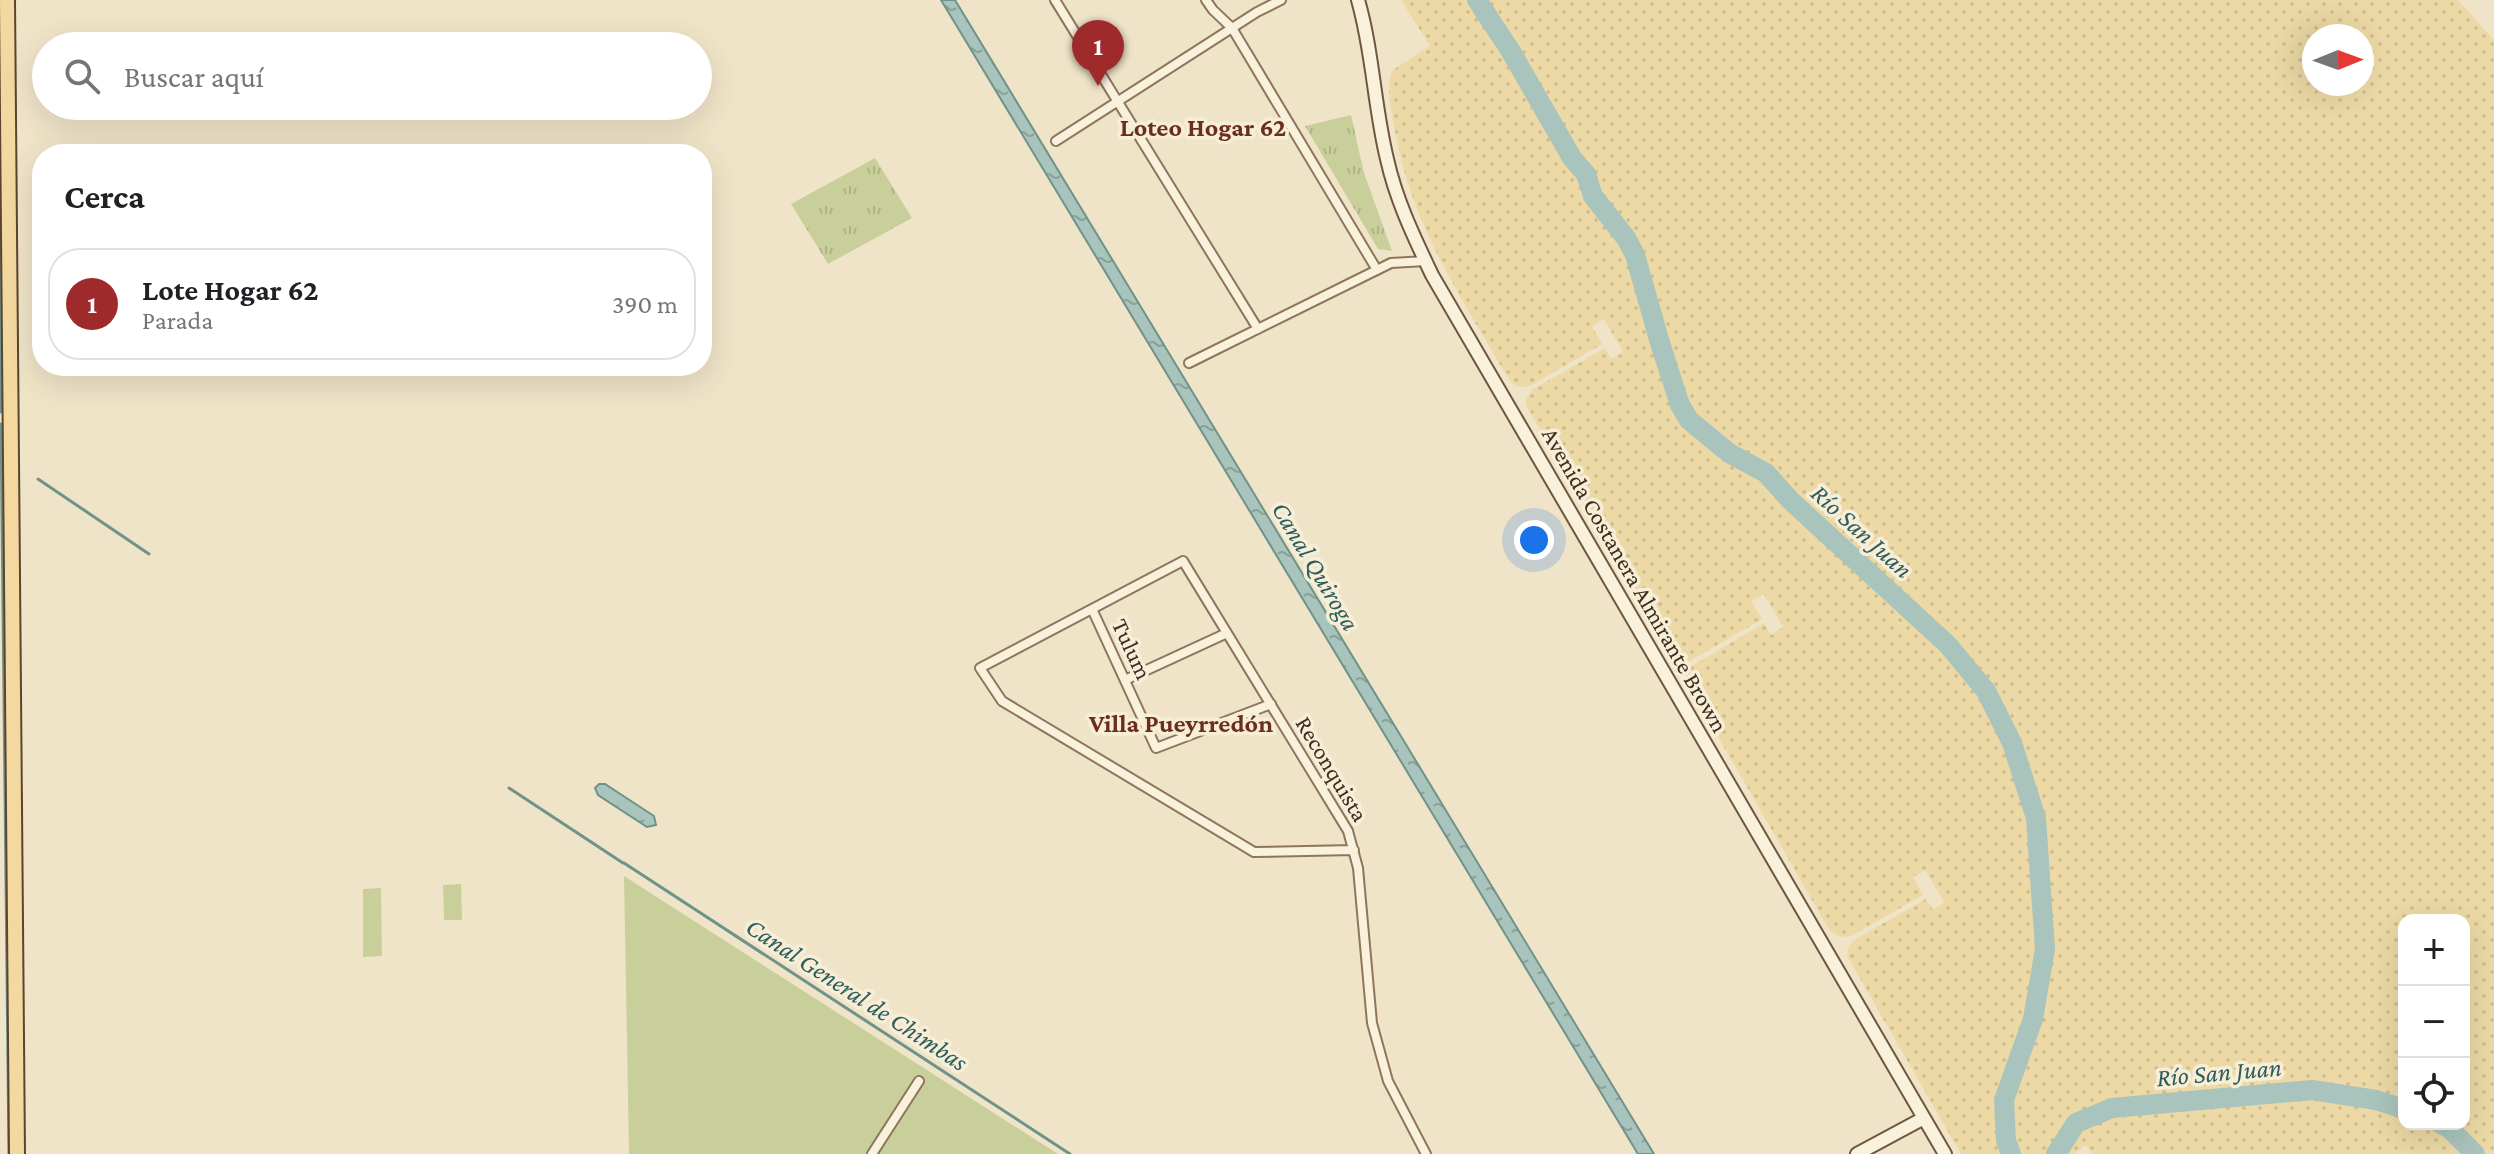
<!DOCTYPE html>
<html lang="es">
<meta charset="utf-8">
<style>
:root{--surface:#fff;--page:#f2f2f2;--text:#202124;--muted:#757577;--line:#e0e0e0;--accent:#9e2a2b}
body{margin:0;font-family:"Crimson Pro",serif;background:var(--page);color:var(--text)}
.controls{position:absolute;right:24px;bottom:24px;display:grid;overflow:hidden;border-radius:16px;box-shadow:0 8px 32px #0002}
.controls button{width:72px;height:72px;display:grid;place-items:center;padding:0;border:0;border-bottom:2px solid var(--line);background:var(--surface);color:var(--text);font:40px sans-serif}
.compass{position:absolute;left:2302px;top:24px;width:72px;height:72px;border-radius:50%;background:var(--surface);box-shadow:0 8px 32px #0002;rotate:89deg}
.you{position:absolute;left:1534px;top:540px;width:28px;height:28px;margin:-20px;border:6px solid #fff;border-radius:50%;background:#1a73e8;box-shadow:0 0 0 12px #1a73e833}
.badge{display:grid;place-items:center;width:52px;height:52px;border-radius:50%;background:var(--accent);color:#fff;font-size:26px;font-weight:700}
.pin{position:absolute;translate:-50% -66px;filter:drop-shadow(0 2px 4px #0008)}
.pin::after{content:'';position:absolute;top:42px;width:28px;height:24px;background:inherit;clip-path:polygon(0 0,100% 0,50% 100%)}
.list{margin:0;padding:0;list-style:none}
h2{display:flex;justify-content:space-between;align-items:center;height:104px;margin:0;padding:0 32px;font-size:34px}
h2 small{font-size:26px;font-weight:400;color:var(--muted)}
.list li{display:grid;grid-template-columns:52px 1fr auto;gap:24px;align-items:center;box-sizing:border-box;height:112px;margin:0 16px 16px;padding:0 16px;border:2px solid var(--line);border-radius:32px}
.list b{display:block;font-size:30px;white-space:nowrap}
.list p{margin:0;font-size:26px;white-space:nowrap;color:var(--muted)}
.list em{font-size:26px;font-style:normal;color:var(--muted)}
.icon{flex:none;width:44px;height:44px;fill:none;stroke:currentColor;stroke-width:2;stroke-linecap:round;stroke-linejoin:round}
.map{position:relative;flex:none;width:2494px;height:1154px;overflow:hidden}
.search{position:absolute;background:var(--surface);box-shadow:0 8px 32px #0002;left:32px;top:32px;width:680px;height:88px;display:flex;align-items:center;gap:20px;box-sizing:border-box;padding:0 28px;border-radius:44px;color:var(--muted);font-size:30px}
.panel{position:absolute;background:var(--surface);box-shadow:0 8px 32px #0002;left:32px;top:144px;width:680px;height:232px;border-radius:32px}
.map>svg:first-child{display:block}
</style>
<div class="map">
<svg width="2494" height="1154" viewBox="0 0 2494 1154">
<defs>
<pattern id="sand-dots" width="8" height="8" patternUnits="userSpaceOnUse" patternTransform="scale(2)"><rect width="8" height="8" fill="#ecd9a5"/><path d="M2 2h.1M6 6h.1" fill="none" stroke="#cbbb8e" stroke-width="1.8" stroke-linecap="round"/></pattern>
<pattern id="park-tufts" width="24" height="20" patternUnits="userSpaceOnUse" patternTransform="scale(2)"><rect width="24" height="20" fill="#c9cf9b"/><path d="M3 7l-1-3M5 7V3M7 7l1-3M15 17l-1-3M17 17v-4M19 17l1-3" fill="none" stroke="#aeb285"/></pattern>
<pattern id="water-ripples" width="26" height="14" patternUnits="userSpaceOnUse" patternTransform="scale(2)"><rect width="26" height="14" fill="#a9c4bc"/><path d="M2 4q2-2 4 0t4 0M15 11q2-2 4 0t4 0" fill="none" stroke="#8ba098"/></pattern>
</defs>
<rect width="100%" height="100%" fill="#f0e4c8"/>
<path fill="url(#sand-dots)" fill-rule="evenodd" d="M1401,0H2458L2494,40V1154H2092L2086,1145L2074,1154H1961L1847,956L1848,948L1854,940L1926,899L1933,910L1944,902L1925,870L1913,877L1923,895L1851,936L1840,937L1830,931L1686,681L1687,672L1692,666L1764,623L1771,635L1783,627L1764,594L1751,601L1762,619L1690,661L1677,662L1670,656L1526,405V399L1532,390L1605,348L1611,359L1623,352L1604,319L1592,326L1602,344L1530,386L1518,387L1510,381C1463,301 1411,224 1395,131C1392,114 1387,94 1390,76L1393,70L1430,46ZM2314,36H2362V84H2314ZM2404,920H2464V1124H2404Z"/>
<path fill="url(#park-tufts)" d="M1351,115L1364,173L1392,251L1378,249L1305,126Z
M875,158L912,218L828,264L791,204Z"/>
<path fill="#c9cf9b" d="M624,876L1058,1154H629Z
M461,884L462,920H444L443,885Z
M381,888L382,956L363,957V889Z"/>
<path fill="url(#water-ripples)" stroke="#6f938a" stroke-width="2" d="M941,0H955L1654,1154H1638Z
M599,784H605L654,816L656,825L647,827L598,795L595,788Z"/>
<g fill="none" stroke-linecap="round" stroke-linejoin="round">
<path stroke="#6f938a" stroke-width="3" d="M0,45L1,412
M1,424L9,1154
M38,479L149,554
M509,788L623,863
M624,863L1070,1154"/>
<path stroke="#a9c4bc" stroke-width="20" d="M1477,0L1510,50L1572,158L1586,174L1593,196L1626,238L1635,255L1660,343L1680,405L1689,420L1729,453L1766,473L1790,500L1948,645L1986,691L2012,743L2036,818L2045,949L2033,1019L2004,1100L2006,1140L2011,1154
M2441,1124L2449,1128L2475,1154
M2056,1154L2076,1123L2112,1108L2312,1090L2376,1100L2404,1109"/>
<defs>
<path id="minor" d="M1055,0L1258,329
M1206,0L1213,10L1232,28L1377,270
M1056,141L1257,12L1281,0
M1189,363L1391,263L1426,261
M1092,609L1156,748L1271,704
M1125,680L1227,633
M1354,850L1254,852L1002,701L980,668L1183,561L1348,831L1358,868L1372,1023L1388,1081L1426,1154
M872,1154L919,1081"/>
<path id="secondary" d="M1358,0C1373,52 1374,106 1387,159C1396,200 1414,237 1432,275L1945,1154
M1857,1154L1924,1118"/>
<path id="primary" d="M7,0L17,1154"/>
</defs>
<use href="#minor" stroke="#8d765c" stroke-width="12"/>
<use href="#secondary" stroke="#6f573f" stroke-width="16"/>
<use href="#primary" stroke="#5b4430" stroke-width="18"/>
<use href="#minor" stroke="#faf1dc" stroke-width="8"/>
<use href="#secondary" stroke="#faf1dc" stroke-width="12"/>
<use href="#primary" stroke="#f3d9a0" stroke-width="14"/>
</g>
<g text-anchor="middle" stroke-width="7" stroke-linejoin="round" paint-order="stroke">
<g font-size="24" fill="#3d2e20" stroke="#f7eed8">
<text transform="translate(1635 580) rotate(60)" y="8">Avenida Costanera Almirante Brown</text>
<text transform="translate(1132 649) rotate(65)" y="8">Tulum</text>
<text transform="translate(1332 769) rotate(59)" y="8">Reconquista</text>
</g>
<g font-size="26" font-weight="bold" fill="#6b2e1e" stroke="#f7eed8">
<text x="1203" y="136">Loteo Hogar 62</text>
<text x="1181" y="732">Villa Pueyrredón</text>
</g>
<g font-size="26" font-style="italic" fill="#2f5d5a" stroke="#f7eed8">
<text transform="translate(1862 531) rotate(42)" y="9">Río San Juan</text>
<text transform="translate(1316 566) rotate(59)" y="9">Canal Quiroga</text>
<text transform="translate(857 994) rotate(33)" y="9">Canal General de Chimbas</text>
<text transform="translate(2219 1072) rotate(-5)" y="9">Río San Juan</text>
</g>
</g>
</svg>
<div class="controls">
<button>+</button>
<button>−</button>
<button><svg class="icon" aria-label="locate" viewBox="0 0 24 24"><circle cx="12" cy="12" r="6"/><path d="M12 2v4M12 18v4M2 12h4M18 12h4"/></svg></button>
</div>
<svg class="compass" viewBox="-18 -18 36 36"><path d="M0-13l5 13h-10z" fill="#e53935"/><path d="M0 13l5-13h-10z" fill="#757577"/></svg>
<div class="you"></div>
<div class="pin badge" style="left:1098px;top:86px">1</div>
<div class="search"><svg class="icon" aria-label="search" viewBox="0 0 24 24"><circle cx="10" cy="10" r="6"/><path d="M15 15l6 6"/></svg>Buscar aquí</div>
<section class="panel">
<h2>Cerca<small></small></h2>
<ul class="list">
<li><span class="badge">1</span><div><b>Lote Hogar 62</b><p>Parada</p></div><em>390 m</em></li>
</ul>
</section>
</div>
